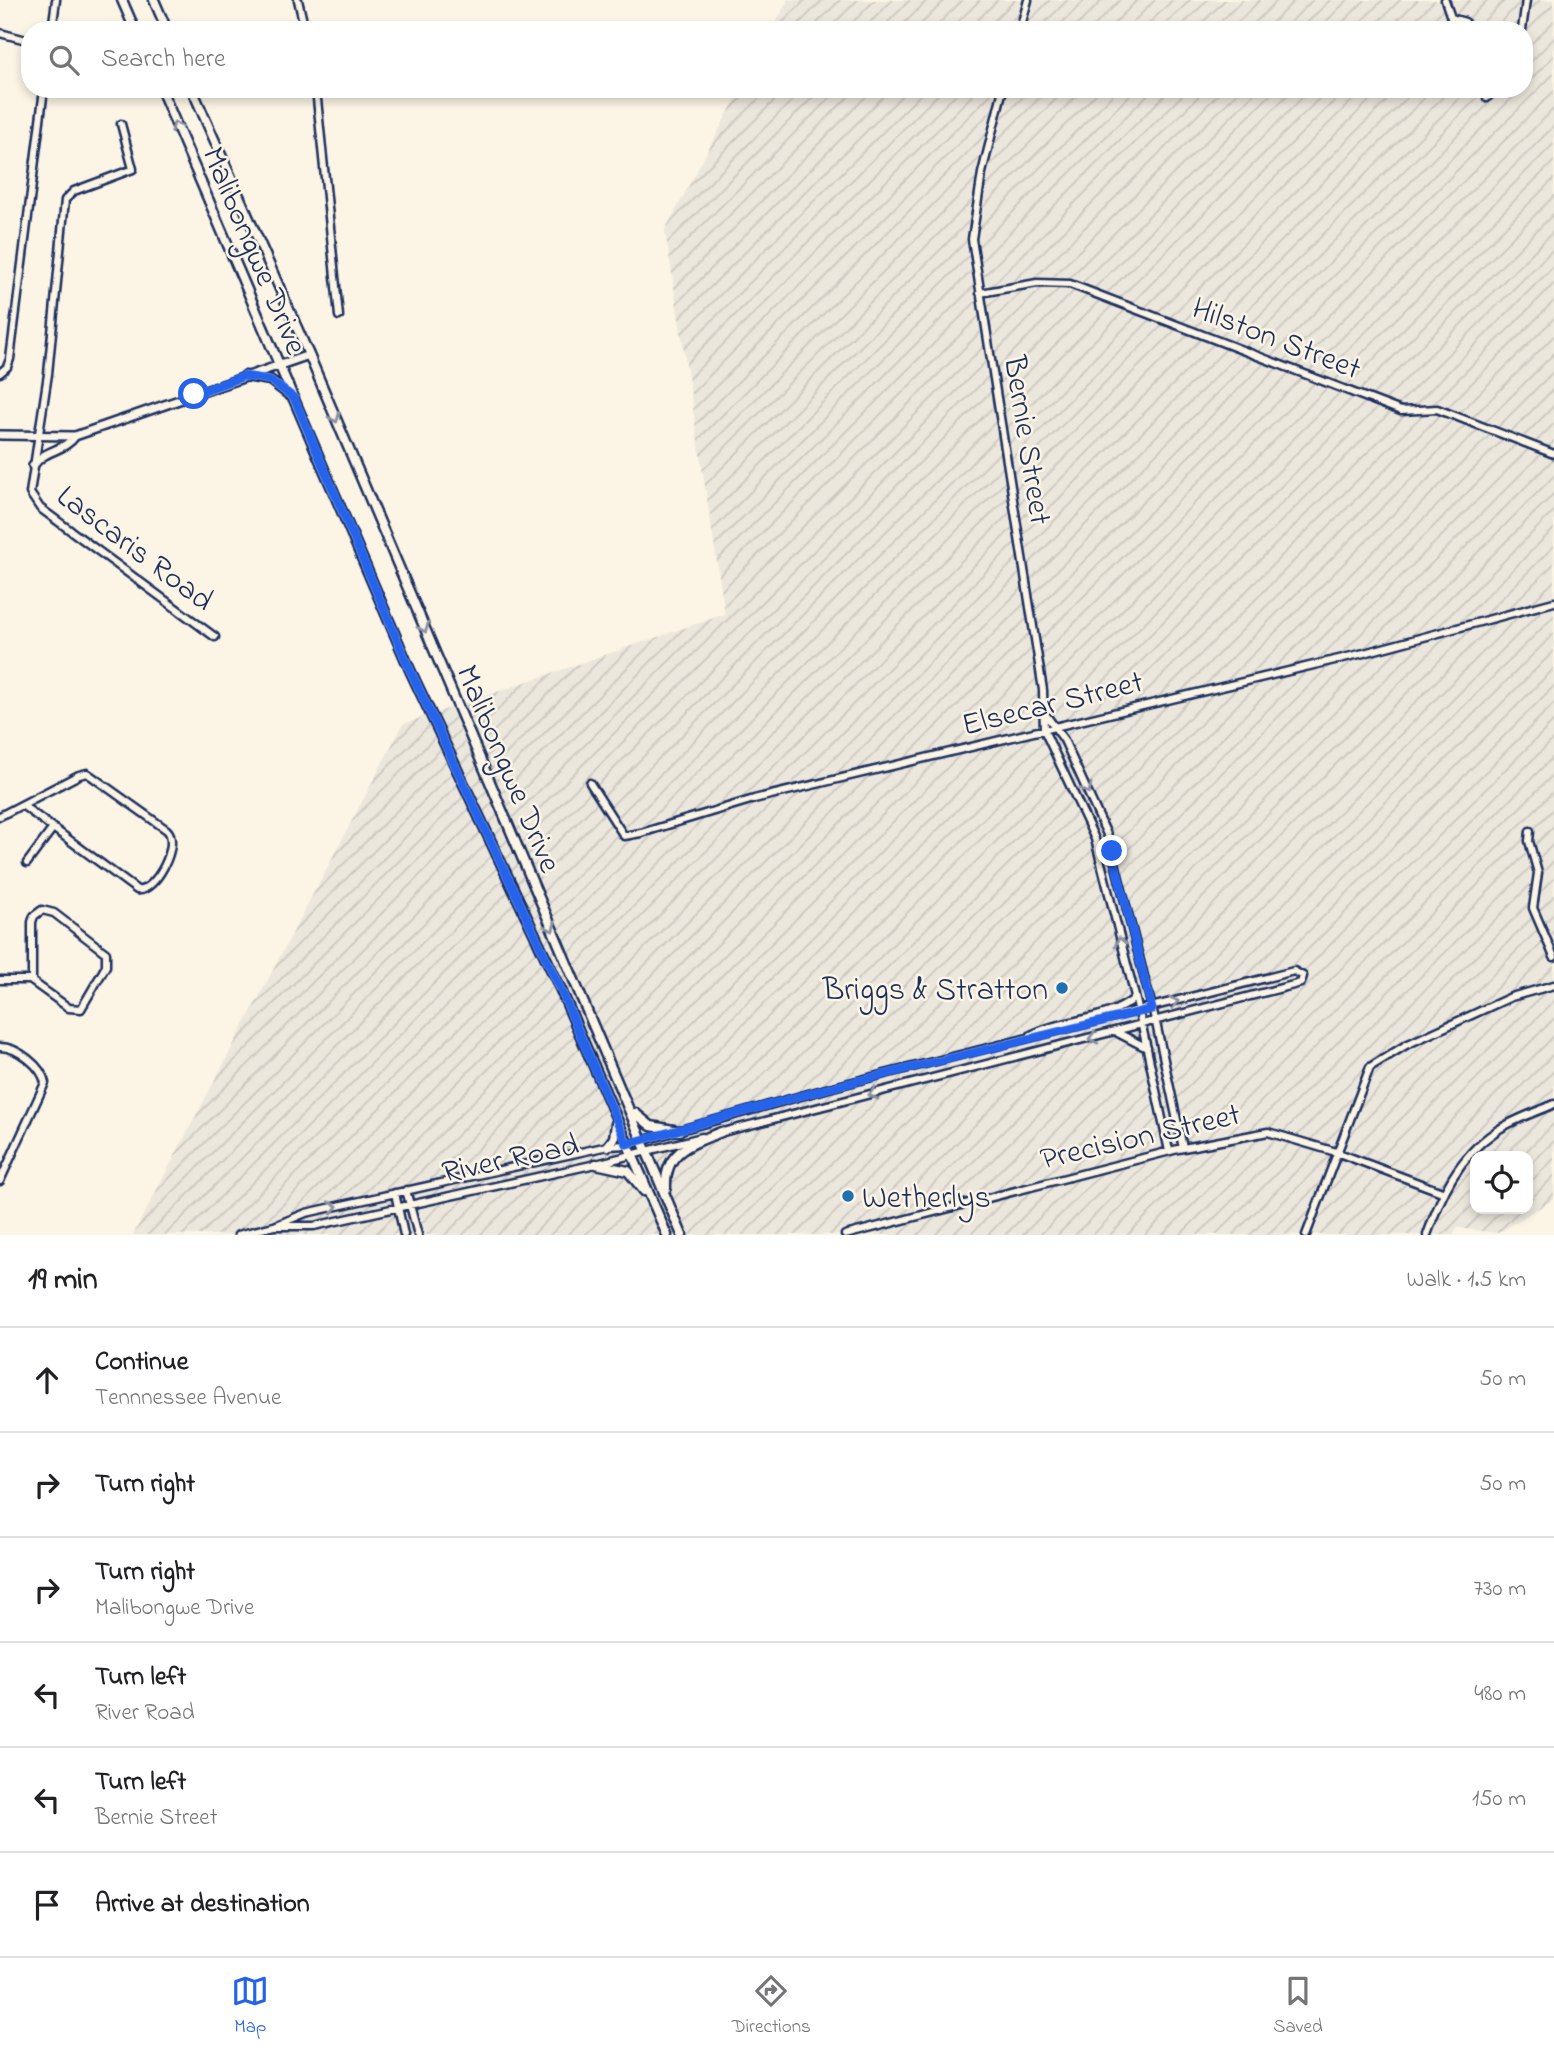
<!DOCTYPE html>
<meta charset="utf-8">
<style>
:root{--surface:#fff;--page:#f2f2f2;--text:#202124;--muted:#757577;--line:#e0e0e0;--accent:#2563eb}
body{margin:0;font-family:"Indie Flower",sans-serif;background:var(--page);color:var(--text)}
.controls{position:absolute;right:21px;bottom:21px;display:grid;overflow:hidden;border-radius:14px;box-shadow:0 4px 10px #0003}
.controls button{width:63px;height:63px;display:grid;place-items:center;padding:0;border:0;border-bottom:2px solid var(--line);background:var(--surface);color:var(--text);font:35px sans-serif}
.stop{position:absolute;width:21px;height:21px;margin:-16px;border:5px solid #2563eb;border-radius:50%;background:#fff}
.stop.end{background:#2563eb;border-color:#fff;box-shadow:0 2px 7px #0008}
.list{margin:0;padding:0;list-style:none}
h2{display:flex;justify-content:space-between;align-items:center;height:91px;margin:0;padding:0 28px;font-size:30px}
h2 small{font-size:23px;font-weight:400;color:var(--muted)}
.list li{display:grid;grid-template-columns:46px 1fr auto;gap:21px;align-items:center;box-sizing:border-box;height:105px;padding:0 28px;border-top:2px solid var(--line)}
.list b{display:block;font-size:26px;white-space:nowrap}
.list p{margin:0;font-size:23px;white-space:nowrap;color:var(--muted)}
.list em{font-size:23px;font-style:normal;color:var(--muted)}
.icon{flex:none;width:38px;height:38px;fill:none;stroke:currentColor;stroke-width:2;stroke-linecap:round;stroke-linejoin:round}
.map{position:relative;flex:none;width:1554px;height:1235px;overflow:hidden}
.search{position:absolute;background:var(--surface);box-shadow:0 4px 10px #0003;left:21px;right:21px;top:21px;height:77px;display:flex;align-items:center;gap:18px;box-sizing:border-box;padding:0 24px;border-radius:28px;color:var(--muted);font-size:26px}
.sheet{height:721px;background:var(--surface)}
nav{display:flex;justify-content:space-around;align-items:center;box-sizing:border-box;height:98px;border-top:2px solid var(--line);background:var(--surface);font-size:19px;color:var(--muted)}
nav a{display:grid;justify-items:center;gap:4px}
nav .on{color:var(--accent)}
.map>svg:first-child{display:block}
</style>
<div class="map">
<svg width="1554" height="1235" viewBox="0 0 1554 1235">
<defs>
<pattern id="industrial-furrows" width="10" height="10" patternUnits="userSpaceOnUse" patternTransform="scale(1.75)"><rect width="10" height="10" fill="#ece7dc"/><path d="M-1 1l2-2M0 10L10 0M9 11l2-2" fill="none" stroke="#cac6bf"/></pattern>
</defs>
<rect width="100%" height="100%" fill="#fcf5e5"/>
<filter id="ink" filterUnits="userSpaceOnUse"><feTurbulence type="fractalNoise" baseFrequency=".0143" numOctaves="2"/><feDisplacementMap in="SourceGraphic" scale="14" xChannelSelector="R" yChannelSelector="G"/><feConvolveMatrix kernelMatrix="1 2 1 2 8 2 1 2 1" color-interpolation-filters="sRGB"/></filter>
<g filter="url(#ink)">
<path fill="url(#industrial-furrows)" fill-rule="evenodd" d="M788,0H1554V1199L1498,1233L1457,1228L1453,1235H133L403,724L725,614L665,230L741,89H1524V30H772ZM1475,1156H1528V1209H1475Z"/>
<g fill="none" stroke-linecap="round" stroke-linejoin="round">
<defs>
<path id="minor" d="M298,0L305,30
M1445,0L1451,18L1465,22
M52,30L56,0
M1020,30L1028,0
M1522,30L1526,0
M0,33L30,41
M316,89L339,316
M1003,89L982,173L972,239L1043,690L1044,730L1095,839L1139,1012L1169,1151
M1487,98L1493,89
M121,124L133,169L74,191L65,200L48,374L30,493L40,508L215,637
M980,293L1037,283L1070,284L1401,411L1437,409L1554,454
M0,373L7,367L10,359L44,89
M1046,715L1064,740L1109,839L1156,1023L1183,1148
M590,783L624,836L641,833L754,799L1364,653L1554,602
M0,816L2,815L79,775L87,773L167,830C181,844 155,893 137,890L22,805
M1530,831L1529,841L1538,873L1533,908L1554,957
M27,863L53,828
M0,980H30L69,1008L81,1009L106,966V953L54,913L42,910L34,916L32,922V981
M1118,1033L1147,1048
M1031,1035C1064,1018 1106,1022 1135,998
M0,1047C17,1047 42,1066 45,1083L0,1181
M406,1190L418,1235
M395,1193L404,1235
M274,1226H314L596,1164L702,1137
M238,1235L274,1226L306,1213L608,1146L627,1145L833,1087L1294,971L1303,976L1301,983L719,1133
M845,1235L1178,1149L1268,1132L1336,1152L1442,1192
M1306,1235L1370,1067L1406,1045L1511,997L1554,985
M1427,1235C1441,1195 1458,1157 1495,1132C1511,1120 1535,1113 1554,1104"/>
<path id="tertiary" d="M0,435L75,436L309,355
M33,466C44,449 64,452 75,436"/>
<path id="secondary" d="M122,0L135,30
M154,0L167,30
M161,89L410,670L560,988L667,1235
M192,89L309,355L682,1235
M245,376L270,380L291,396
M635,1113L651,1126L679,1131
M608,1146L614,1138L616,1124
M596,1164L628,1171L644,1191
M666,1188C664,1151 691,1144 721,1132"/>
</defs>
<use href="#minor" stroke="#1b2f5e" stroke-width="11"/>
<use href="#tertiary" stroke="#1b2f5e" stroke-width="12"/>
<use href="#secondary" stroke="#1b2f5e" stroke-width="13"/>
<use href="#minor" stroke="#fcf5e5" stroke-width="6"/>
<use href="#tertiary" stroke="#fcf5e5" stroke-width="7"/>
<use href="#secondary" stroke="#fcf5e5" stroke-width="8"/>
</g>
<defs><path id="oneway-chevron" d="M-2-3.5L2.5 0L-2 3.5" fill="none" stroke-width="1.6" stroke-linecap="round" stroke-linejoin="round" transform="scale(1.75)"/></defs>
<g stroke="#8c92a2">
<use href="#oneway-chevron" transform="translate(176 126) rotate(-113)"/>
<use href="#oneway-chevron" transform="translate(335 418) rotate(68)"/>
<use href="#oneway-chevron" transform="translate(424 628) rotate(67)"/>
<use href="#oneway-chevron" transform="translate(1087 789) rotate(65)"/>
<use href="#oneway-chevron" transform="translate(551 927) rotate(67)"/>
<use href="#oneway-chevron" transform="translate(1120 942) rotate(-104)"/>
<use href="#oneway-chevron" transform="translate(1174 1002) rotate(-14)"/>
<use href="#oneway-chevron" transform="translate(1093 1038) rotate(166)"/>
<use href="#oneway-chevron" transform="translate(873 1094) rotate(166)"/>
<use href="#oneway-chevron" transform="translate(333 1207) rotate(-13)"/>
</g>
</g>
<g fill="none" stroke-linecap="round" stroke-linejoin="round" filter="url(#ink)">
<path stroke="#2563eb" stroke-width="9" d="M194,394L244,376L270,380L294,398L410,670L560,988L627,1144L833,1087L1152,1009L1112,851"/>
</g>
<g fill="#1f6fb2" stroke="#fcf5e5" stroke-width="2.5">
<circle cx="1062" cy="988" r="7"/>
<circle cx="848" cy="1196" r="7"/>
</g>
<g text-anchor="middle" stroke-width="5" stroke-linejoin="round" paint-order="stroke">
<g font-size="32" fill="#1b2f5e" stroke="#fcf5e5">
<text transform="translate(256 250) rotate(67)" y="11">Malibongwe Drive</text>
<text transform="translate(1277 337) rotate(21)" y="11">Hilston Street</text>
<text transform="translate(1029 440) rotate(81)" y="11">Bernie Street</text>
<text transform="translate(136 547) rotate(37)" y="11">Lascaris Road</text>
<text transform="translate(1052 702) rotate(-14)" y="11">Elsecar Street</text>
<text transform="translate(510 768) rotate(67)" y="11">Malibongwe Drive</text>
<text transform="translate(1140 1135) rotate(-13)" y="11">Precision Street</text>
<text transform="translate(510 1157) rotate(-12)" y="11">River Road</text>
</g>
<g font-size="32" fill="#1b2f5e" stroke="#fcf5e5" text-anchor="end">
<text x="1048" y="999">Briggs &amp; Stratton</text>
<text x="862" y="1207" text-anchor="start">Wetherlys</text>
</g>
</g>
</svg>
<div class="controls">
<button><svg class="icon" aria-label="locate" viewBox="0 0 24 24"><circle cx="12" cy="12" r="6"/><path d="M12 2v4M12 18v4M2 12h4M18 12h4"/></svg></button>
</div>
<div class="stop" style="left:194px;top:394px"></div>
<div class="stop end" style="left:1112px;top:851px"></div>
<div class="search"><svg class="icon" aria-label="search" viewBox="0 0 24 24"><circle cx="10" cy="10" r="6"/><path d="M15 15l6 6"/></svg>Search here</div>
</div>
<section class="sheet">
<h2>19 min<small>Walk · 1.5 km</small></h2>
<ul class="list">
<li><svg class="icon" aria-label="ahead" viewBox="0 0 24 24"><path d="M12 20V5M6 11l6-6 6 6"/></svg><div><b>Continue</b><p>Tennnessee Avenue</p></div><em>50 m</em></li>
<li><svg class="icon" aria-label="right" viewBox="0 0 24 24"><path d="M7 20v-9h11M14 6l5 5-5 5"/></svg><div><b>Turn right</b></div><em>50 m</em></li>
<li><svg class="icon" aria-label="right" viewBox="0 0 24 24"><path d="M7 20v-9h11M14 6l5 5-5 5"/></svg><div><b>Turn right</b><p>Malibongwe Drive</p></div><em>730 m</em></li>
<li><svg class="icon" aria-label="left" viewBox="0 0 24 24"><path d="M17 20v-9H6M10 6l-5 5 5 5"/></svg><div><b>Turn left</b><p>River Road</p></div><em>480 m</em></li>
<li><svg class="icon" aria-label="left" viewBox="0 0 24 24"><path d="M17 20v-9H6M10 6l-5 5 5 5"/></svg><div><b>Turn left</b><p>Bernie Street</p></div><em>150 m</em></li>
<li><svg class="icon" aria-label="arrive" viewBox="0 0 24 24"><path d="M6 21V4h12l-3 4 3 4H6"/></svg><div><b>Arrive at destination</b></div></li>
</ul>
</section>
<nav>
<a class="on"><svg class="icon" aria-label="map" viewBox="0 0 24 24"><path d="M3 6l6-2 6 2 6-2v14l-6 2-6-2-6 2zM9 4v14M15 6v14"/></svg>Map</a>
<a><svg class="icon" aria-label="directions" viewBox="0 0 24 24"><path d="M12 3l9 9-9 9-9-9zM9 14v-3h6M13 9l2 2-2 2"/></svg>Directions</a>
<a><svg class="icon" aria-label="saved" viewBox="0 0 24 24"><path d="M7 4h10v16l-5-4-5 4z"/></svg>Saved</a>
</nav>
